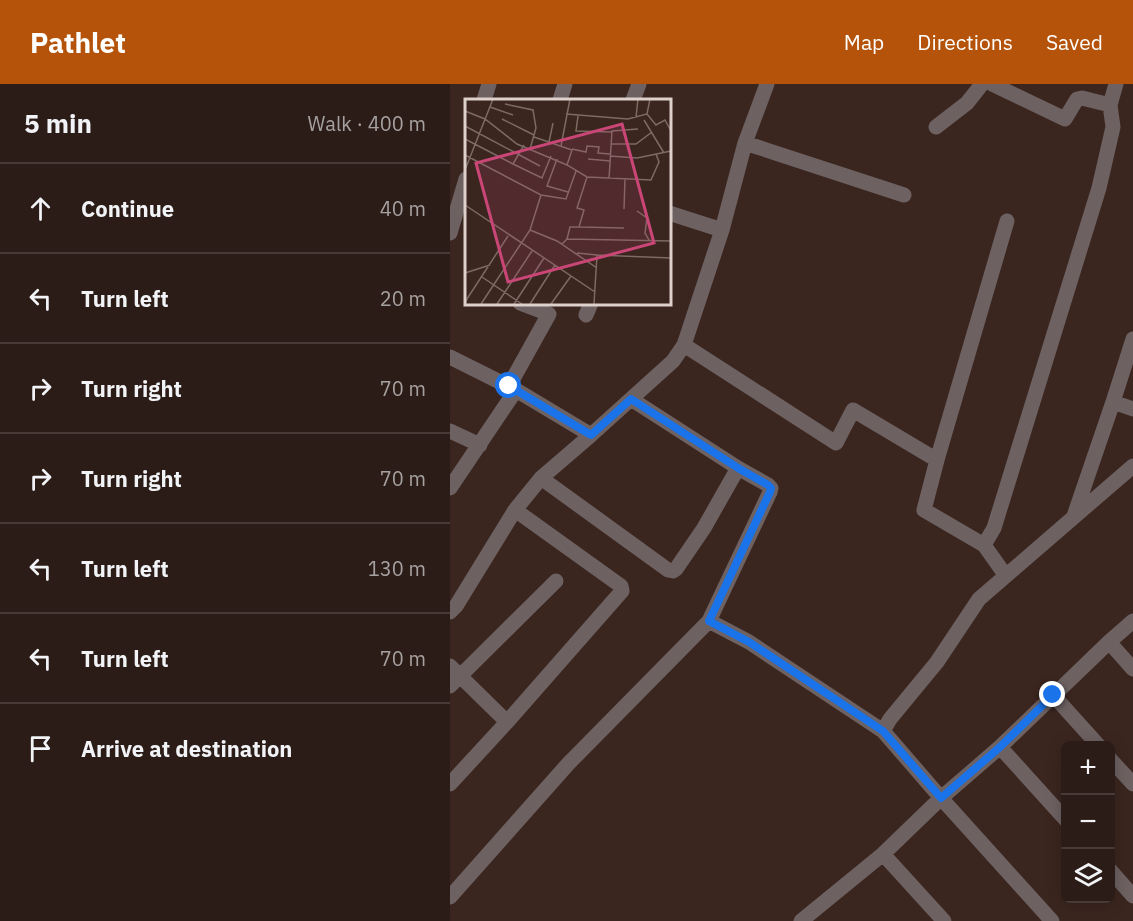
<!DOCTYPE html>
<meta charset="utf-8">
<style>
:root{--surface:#2c1c17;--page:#342520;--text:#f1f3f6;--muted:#a6a1a1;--line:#483a36;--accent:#b45309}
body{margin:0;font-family:"IBM Plex Sans",sans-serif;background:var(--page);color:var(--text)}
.controls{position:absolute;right:18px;bottom:18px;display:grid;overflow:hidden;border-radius:9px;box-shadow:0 3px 15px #0003}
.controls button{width:54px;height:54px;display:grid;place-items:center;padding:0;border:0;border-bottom:2px solid var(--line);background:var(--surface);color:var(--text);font:30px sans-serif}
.stop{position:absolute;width:18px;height:18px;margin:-14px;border:4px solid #1a73e8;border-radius:50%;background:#fff}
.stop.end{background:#1a73e8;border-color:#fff;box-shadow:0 2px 6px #0008}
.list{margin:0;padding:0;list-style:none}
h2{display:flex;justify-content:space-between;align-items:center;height:78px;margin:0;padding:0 24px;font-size:26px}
h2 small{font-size:20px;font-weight:400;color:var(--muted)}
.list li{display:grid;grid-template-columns:39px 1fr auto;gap:18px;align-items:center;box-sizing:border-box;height:90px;padding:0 24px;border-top:2px solid var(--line)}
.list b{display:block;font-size:22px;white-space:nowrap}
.list em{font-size:20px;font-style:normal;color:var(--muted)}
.icon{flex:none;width:33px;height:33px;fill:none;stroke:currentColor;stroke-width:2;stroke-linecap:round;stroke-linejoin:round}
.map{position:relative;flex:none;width:683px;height:837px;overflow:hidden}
header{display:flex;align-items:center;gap:36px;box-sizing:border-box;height:84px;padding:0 30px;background:var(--accent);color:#fff}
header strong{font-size:28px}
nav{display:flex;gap:33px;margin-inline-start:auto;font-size:21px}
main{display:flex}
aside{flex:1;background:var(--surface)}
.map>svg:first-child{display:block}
</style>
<header>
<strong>Pathlet</strong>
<nav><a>Map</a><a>Directions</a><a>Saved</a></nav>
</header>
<main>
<aside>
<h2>5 min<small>Walk · 400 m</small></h2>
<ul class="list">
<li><svg class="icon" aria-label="ahead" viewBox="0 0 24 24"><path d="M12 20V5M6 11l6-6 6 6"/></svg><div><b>Continue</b></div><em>40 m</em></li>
<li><svg class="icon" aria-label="left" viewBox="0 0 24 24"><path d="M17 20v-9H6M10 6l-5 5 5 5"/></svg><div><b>Turn left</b></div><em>20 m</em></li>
<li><svg class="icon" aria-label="right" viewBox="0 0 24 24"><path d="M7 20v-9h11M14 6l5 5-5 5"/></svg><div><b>Turn right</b></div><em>70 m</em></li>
<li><svg class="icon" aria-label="right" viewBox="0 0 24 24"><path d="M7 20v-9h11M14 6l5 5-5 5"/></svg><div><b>Turn right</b></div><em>70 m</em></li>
<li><svg class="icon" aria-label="left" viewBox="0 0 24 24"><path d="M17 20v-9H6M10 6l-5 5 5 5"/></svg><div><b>Turn left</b></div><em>130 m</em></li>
<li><svg class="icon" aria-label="left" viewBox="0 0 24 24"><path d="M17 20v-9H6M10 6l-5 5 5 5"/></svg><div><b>Turn left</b></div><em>70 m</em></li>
<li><svg class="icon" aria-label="arrive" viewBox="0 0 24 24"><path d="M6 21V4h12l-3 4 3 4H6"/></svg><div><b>Arrive at destination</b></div></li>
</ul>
</aside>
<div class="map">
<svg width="683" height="837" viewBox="0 0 683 837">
<rect width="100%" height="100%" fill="#3b261f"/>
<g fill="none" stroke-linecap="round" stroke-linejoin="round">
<path stroke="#6d6162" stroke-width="15" d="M542,0L615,35L627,15L632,14L660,21
M34,16L39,0
M110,16L115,0
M183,16L189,0
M486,43L517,19L532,0
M295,59L454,111
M219,129L272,146
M0,149L16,95
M136,231L141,219
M683,255L663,318L683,325
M234,261L386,359L403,326L487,376L474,426L534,461
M0,273L66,306
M59,302L99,230L70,219
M0,347L30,361
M487,376L557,137
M91,394L218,486L223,487L226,485L254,444L288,384
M0,404L66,306L141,351L223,277L234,261L272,146L295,59L317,0
M624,432L663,318
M556,492L534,461L544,444L649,104L663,43L660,21L666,0
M0,528L6,522L65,426L91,394L141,351
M259,537L299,558L433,647
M659,558L683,585
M0,582L57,638L0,700
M0,602L106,497
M603,611L649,662
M57,638L172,507L171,502L65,426
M550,663L616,736
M660,675L683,700
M433,770L494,837
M660,786L683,812
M0,813L118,680L259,537L320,408L321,404L318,401L288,384L181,315
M351,837L433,770L491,714L550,663L659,558L683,537
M602,837L491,714L433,647L440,635L487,578L529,515L683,382"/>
</g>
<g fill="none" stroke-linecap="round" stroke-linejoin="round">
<path stroke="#1a73e8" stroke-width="8" d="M59,302L141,351L181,315L288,384L318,401L321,404L320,408L259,537L299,558L433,647L491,714L550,663L603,611"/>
</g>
<g transform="translate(15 15)">
<rect width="206" height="206" fill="#3b261f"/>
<path fill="none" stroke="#7c6a64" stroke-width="1.5" d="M40,5L68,11L71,29L65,50M25,8L48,16M0,12L20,20L52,45L102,66M101,15L163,20L182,15L185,0M182,15L191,26L200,21L206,32M113,17L111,32L147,33M171,18L173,0M37,20L69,36M179,21L199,54M0,27L75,67M69,38L107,51L102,66L122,78L186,81L194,63L191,55M0,40L48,65L59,46M84,43L88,24M146,45H171L187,33M96,47L105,0M107,50L121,53L122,47L134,48L133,54L145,55M0,56L76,96L101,100L111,72M145,57L172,59L206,52M92,60L82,87L103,93M123,60L145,62M48,65L77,79L86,57M0,71L28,0M144,80L147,32L173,30M0,106L130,193M159,110L160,80M172,112L182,119L180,134L184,141M114,128L159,129M65,131L76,96M102,140L105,128H114L119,111L112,109L122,78M97,145L102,140L206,142M112,154L132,156M0,174L25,166M17,178L57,205M0,203L43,137M16,205L65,131L92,142L132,169M32,205L67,152M49,205L79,159M65,205L90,166M86,205L106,177M129,205L132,156L206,159"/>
<path fill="#c94677" fill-opacity="0.15" stroke="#c94677" stroke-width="3" d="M157,25L189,144L43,183L11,64Z"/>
<rect width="206" height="206" fill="none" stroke="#ded0cb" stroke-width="3"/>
</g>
</svg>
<div class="controls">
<button>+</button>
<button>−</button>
<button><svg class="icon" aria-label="layers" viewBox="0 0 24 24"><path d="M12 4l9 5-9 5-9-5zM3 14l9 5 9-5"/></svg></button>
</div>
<div class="stop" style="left:59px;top:302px"></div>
<div class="stop end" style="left:603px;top:611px"></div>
</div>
</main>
